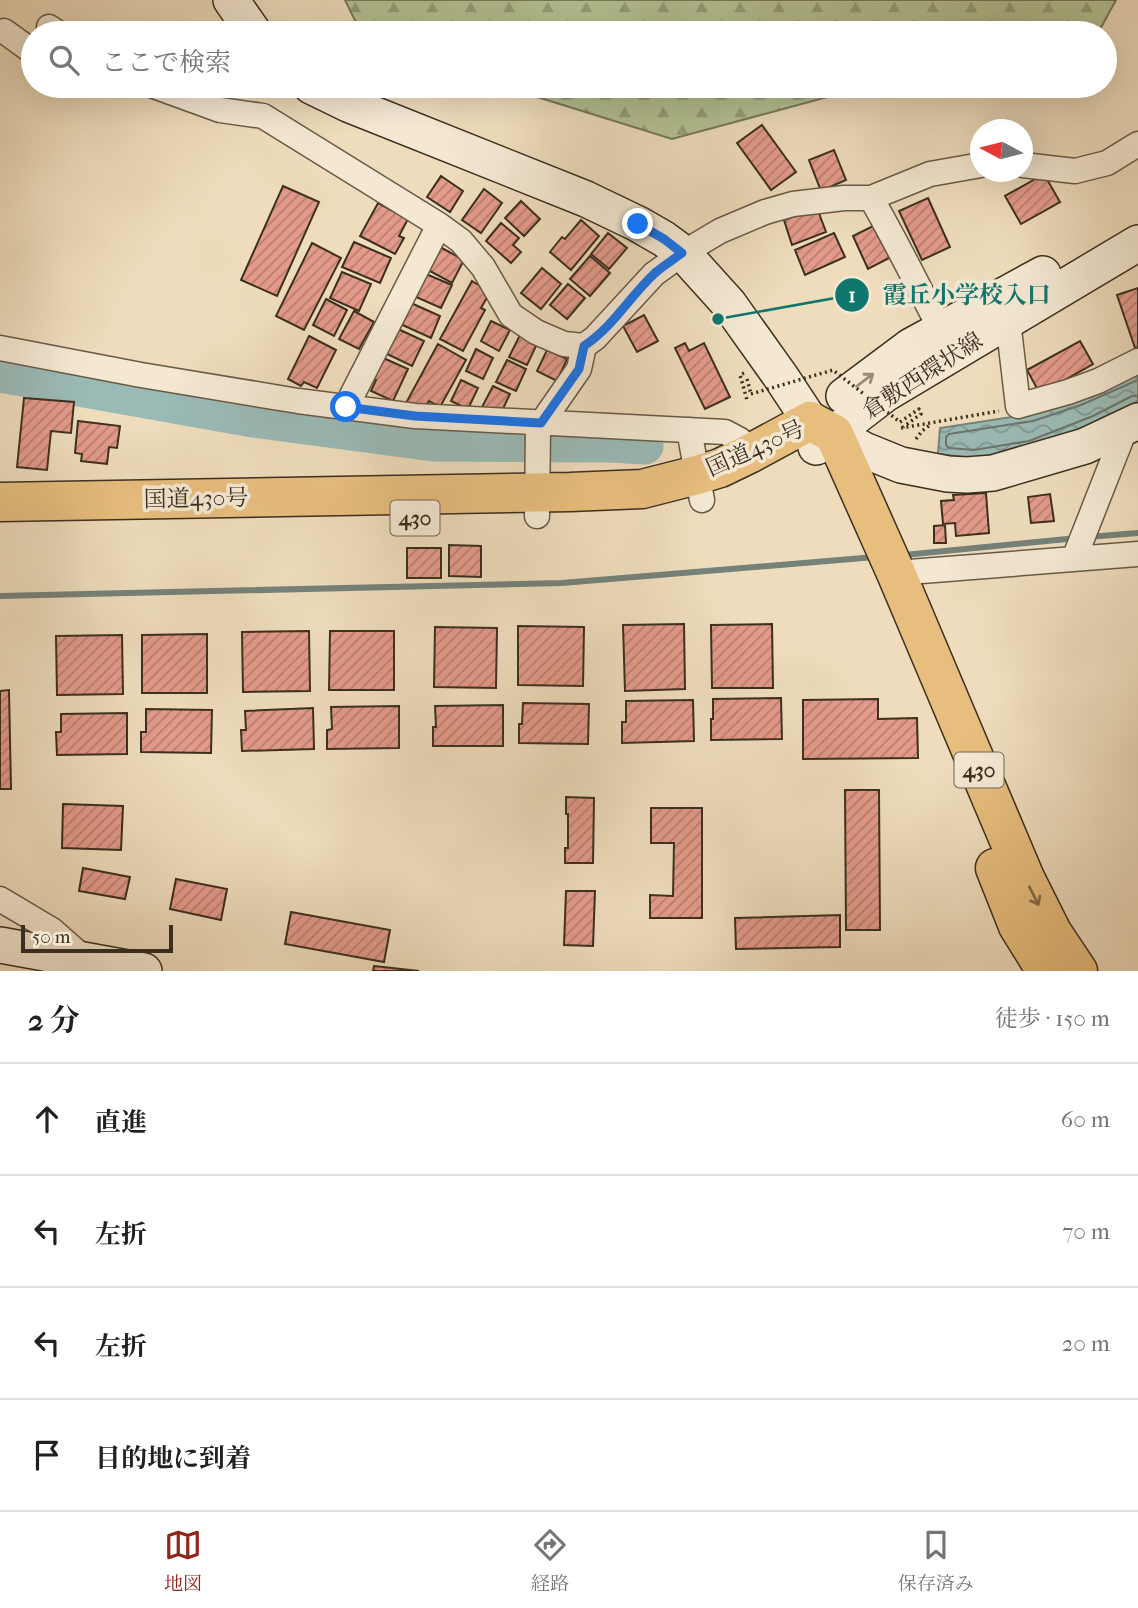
<!DOCTYPE html>
<html lang="ja">
<meta charset="utf-8">
<style>
:root{--surface:#fff;--page:#f2f2f2;--text:#202124;--muted:#757577;--line:#e0e0e0;--accent:#8f2418}
body{margin:0;font-family:"IM FELL French Canon","Noto Serif JP",serif;background:var(--page);color:var(--text)}
.compass{position:absolute;left:970px;top:119px;width:63px;height:63px;border-radius:50%;background:var(--surface);box-shadow:0 7px 28px #0002;rotate:277deg}
.scale{position:absolute;left:21px;bottom:18px;width:152px;box-sizing:border-box;padding-left:7px;border:4px solid #3c2f1f;border-top:0;font-size:19px;line-height:24px;white-space:nowrap;color:#3c2f1f;-webkit-text-stroke:5px #f4e8d3;paint-order:stroke}
.stop{position:absolute;width:21px;height:21px;margin:-16px;border:5px solid #1a73e8;border-radius:50%;background:#fff}
.stop.end{background:#1a73e8;border-color:#fff;box-shadow:0 2px 7px #0008}
.list{margin:0;padding:0;list-style:none}
h2{display:flex;justify-content:space-between;align-items:center;height:91px;margin:0;padding:0 28px;font-size:30px}
h2 small{font-size:23px;font-weight:400;color:var(--muted)}
.list li{display:grid;grid-template-columns:46px 1fr auto;gap:21px;align-items:center;box-sizing:border-box;height:112px;padding:0 28px;border-top:2px solid var(--line)}
.list b{display:block;font-size:26px;white-space:nowrap}
.list em{font-size:23px;font-style:normal;color:var(--muted)}
.icon{flex:none;width:38px;height:38px;fill:none;stroke:currentColor;stroke-width:2;stroke-linecap:round;stroke-linejoin:round}
.map{position:relative;flex:none;width:1138px;height:971px;overflow:hidden}
.search{position:absolute;background:var(--surface);box-shadow:0 7px 28px #0002;left:21px;right:21px;top:21px;height:77px;display:flex;align-items:center;gap:18px;box-sizing:border-box;padding:0 24px;border-radius:38px;color:var(--muted);font-size:26px}
.sheet{height:539px;background:var(--surface)}
nav{display:flex;justify-content:space-around;align-items:center;box-sizing:border-box;height:98px;border-top:2px solid var(--line);background:var(--surface);font-size:19px;color:var(--muted)}
nav a{display:grid;justify-items:center;gap:4px}
nav .on{color:var(--accent)}
.map>svg:first-child{display:block}
</style>
<div class="map">
<svg width="1138" height="971" viewBox="0 0 1138 971">
<defs>
<pattern id="forest-firs" width="22" height="20" patternUnits="userSpaceOnUse" patternTransform="scale(1.75)"><rect width="22" height="20" fill="#b4c294"/><path d="M5 1l3.5 6h-7zM16 11l3.5 6h-7z" fill="#949e78"/></pattern>
<pattern id="water-waves" width="16" height="10" patternUnits="userSpaceOnUse" patternTransform="scale(1.75)"><rect width="16" height="10" fill="#9abab6"/><path d="M0 5q4-4 8 0t8 0" fill="none" stroke="#7f9893"/></pattern>
<pattern id="building-hatch" width="6" height="6" patternUnits="userSpaceOnUse" patternTransform="scale(1.75)"><rect width="6" height="6" fill="#e39a8a"/><path d="M-1 1l2-2M0 6l6-6M5 7l2-2" fill="none" stroke="#b97e70"/></pattern>
</defs>
<rect width="100%" height="100%" fill="#eedcbc"/>
<filter id="stains"><feTurbulence type="fractalNoise" baseFrequency=".00286" numOctaves="4"/><feColorMatrix values="0 0 0 0 .2 0 0 0 0 .09 0 0 0 0 .02 0 0 0 .5 -.17"/></filter>
<radialGradient id="worn" r=".72"><stop offset=".6" stop-color="#630" stop-opacity="0"/><stop offset="1" stop-color="#630" stop-opacity=".3"/></radialGradient>
<path fill="url(#forest-firs)" stroke="#78785a" stroke-width="2" d="M345,0H1116L1098,33H361Z
M502,86H868L672,139Z"/>
<path fill="url(#water-waves)" stroke="#74827a" stroke-width="2" d="M1138,372V401L1096,423L1064,436L1003,453L973,458L938,454L940,428L1031,414Z"/>
<g fill="none" stroke-linecap="round" stroke-linejoin="round">
<path stroke="#6b746a" stroke-width="2" d="M1138,380L1081,405L1033,421L949,434L946,437V445L949,448L974,450L1029,441L1093,416L1132,396H1138"/>
<path stroke="#74827a" stroke-width="6" d="M1088,537L1138,533
M904,555L1077,538
M0,596L562,583L875,557"/>
<path stroke="#9abab6" stroke-width="37" d="M0,374L253,419L433,443L609,444L645,446"/>
</g>
<path fill="url(#building-hatch)" stroke="#3c2f1f" stroke-width="2" d="M762,125L796,172L771,190L737,143Z
M834,150L846,180L821,191L809,160Z
M1044,174L1060,202L1021,224L1005,196Z
M441,176L463,191L450,212L427,197Z
M283,186L319,202L277,296L241,280Z
M484,189L502,203L481,233L462,220Z
M928,198L950,247L922,260L899,211Z
M521,201L540,219L524,236L505,218Z
M378,203L408,219L399,236L404,238L395,254L360,236Z
M817,208L826,232L792,245L784,220Z
M581,220L599,236L571,270L550,252L562,237L565,239Z
M501,223L519,238L513,245L521,252L511,263L486,241Z
M873,226L881,242L883,241L891,257L868,269L853,236Z
M608,233L627,248L609,269L591,254Z
M834,233L845,257L805,275L795,250Z
M354,242L391,258L380,283L342,267Z
M312,243L341,258L304,330L276,316Z
M440,247L464,260L452,283L428,270Z
M590,256L610,273L590,296L570,279Z
M542,268L561,284L541,309L521,293Z
M342,272L371,284L359,311L330,298Z
M426,274L452,285L441,308L416,297Z
M472,281L490,292L481,308L485,310L463,351L440,339Z
M568,284L585,298L567,319L550,305Z
M1138,288V347L1135,348L1117,295Z
M326,299L347,310L334,336L313,325Z
M411,303L440,316L431,338L396,322Z
M354,311L374,322L359,349L339,339Z
M644,315L658,341L637,352L623,326Z
M491,321L510,330L499,351L481,341Z
M398,329L424,341L412,366L383,352Z
M520,335L537,344L527,365L509,357Z
M309,336L336,350L317,388L304,382L301,386L288,379Z
M1080,341L1093,364L1040,394L1027,370Z
M685,343L689,351L704,343L730,397L705,409L675,348Z
M438,344L466,360L440,407L429,401L423,412L406,403Z
M476,349L493,358L483,379L466,371Z
M547,350L567,359L557,381L537,371Z
M381,357L408,369L393,401L371,391L376,380L372,378Z
M507,360L526,369L516,391L496,382Z
M461,380L478,388L468,409L451,401Z
M493,386L510,394L500,415L482,407Z
M24,398L74,402L71,433L51,431L47,470L17,467Z
M78,421L120,426L117,448L109,447L107,464L81,461L82,454L75,453Z
M986,493L989,533L956,536L955,523L943,524L941,501L954,500L953,495Z
M1050,494L1054,521L1031,523L1028,497Z
M945,525L946,543H934V526Z
M449,545L481,546V577L449,576Z
M407,548H441V578H407Z
M684,624L685,689L625,691L623,625Z
M772,624L773,688H712L711,625Z
M518,626L584,627L583,686L518,685Z
M435,627L497,628L496,688L434,687Z
M309,631L310,691L243,692L242,632Z
M330,631H394V690H329Z
M207,634V693H142V635Z
M122,635L123,694L57,695L56,636Z
M9,690L11,789H0V691Z
M781,698L782,739L711,740V719H713V699Z
M878,699V719L917,718L918,758L803,759V700Z
M693,700L694,741L622,743V722H626V701Z
M523,703L589,704L588,744L519,743V724H522Z
M503,705V746H433V727H436L435,706Z
M399,706V748L327,749V730L332,729L331,707Z
M313,708L314,749L242,751L241,730H246L245,711Z
M146,709L212,710L211,753L141,752V732H146Z
M127,713V754L57,755L56,732H61V714Z
M845,790H879L880,930H846Z
M566,797L594,798L593,863H565V848H568V814H566Z
M63,804L123,806L121,850L62,848Z
M651,808H702V918H650V895L673,896L674,843H651Z
M83,868L130,877L125,899L79,891Z
M176,879L227,889L221,920L170,909Z
M566,891H595L593,946L564,945Z
M291,912L390,930L384,962L285,944Z
M840,915V947L736,949L735,918Z
M374,966L419,971H373Z"/>
<g fill="none" stroke-linecap="round" stroke-linejoin="round">
<defs>
<path id="street" d="M49,27L58,33
M4,31L33,52
M154,86L220,110L263,116L439,225L461,241L483,267L511,315L536,332L564,344L584,346L595,338L654,274L683,253L720,231L765,212L793,204L844,198H871L930,174L981,165
M1023,165L1075,171L1107,163L1138,144
M871,198C899,246 922,295 948,343
M1001,311L1008,321L1018,406L1068,392L1098,381L1138,361
M0,348L141,375L298,401L415,416L725,432L740,440L749,454
M346,407L439,225
M689,430L702,500
M537,516L538,428L579,369L584,346
M1074,559L1126,427
M896,573L1138,554
M0,899L52,930L86,960"/>
<path id="secondary" d="M231,0L254,33
M311,86L348,104L586,199L638,224L664,239L683,253L729,304L781,377L810,421L816,447L885,394L1138,243
M844,396L911,346L1043,274
M834,434L864,450L901,465L948,474L967,475L993,473L1085,446L1138,421
M0,945L144,971"/>
<path id="highway" d="M0,502L570,492L642,489L697,475L720,468L749,454L810,421L834,434L896,573L1025,878L1052,932L1078,971
M995,868L1018,926L1046,971"/>
</defs>
<use href="#street" stroke="#685a46" stroke-width="27"/>
<use href="#secondary" stroke="#3c2f1f" stroke-width="38"/>
<use href="#highway" stroke="#3c2f1f" stroke-width="41"/>
<path stroke="#3c2f1f" stroke-width="3.5" stroke-dasharray="2 3.5" stroke-linecap="butt" d="M744,373L740,375L747,400
M747,379L751,394
M900,422L919,409L921,414L903,427
M901,428L999,411
M916,439L922,431L930,425"/>
<use href="#street" stroke="#f4e8d3" stroke-width="24"/>
<use href="#secondary" stroke="#f4e8d3" stroke-width="35"/>
<use href="#highway" stroke="#e7be7e" stroke-width="38"/>
<path stroke="#3c2f1f" stroke-width="3.5" stroke-dasharray="2 3.5" stroke-linecap="butt" d="M751,394L833,370L900,422"/>
</g>
<defs><path id="oneway-shaft" d="M-6 0H5M1.5-3L5.5 0L1.5 3" fill="none" stroke-width="1.6" stroke-linecap="round" stroke-linejoin="round" transform="scale(1.75)"/></defs>
<use stroke="#988c79" href="#oneway-shaft" transform="translate(865 380) rotate(-37)"/>
<use stroke="#896f4a" href="#oneway-shaft" transform="translate(1034 896) rotate(63)"/>
<g fill="none" stroke-linecap="round" stroke-linejoin="round">
<path stroke="#1a73e8" stroke-width="9" d="M346,407L415,416L541,423L579,369L584,346C613,327 630,296 655,273C663,266 673,260 682,253L664,239L638,224"/>
</g>
<g text-anchor="middle" stroke-width="7" stroke-linejoin="round" paint-order="stroke">
<g fill="#f4e8d3" stroke="#736655" stroke-width="2">
<rect x="390.5" y="500.5" width="49" height="35" rx="5"/>
<rect x="954.5" y="752.5" width="49" height="35" rx="5"/>
</g>
<g font-size="21" font-weight="bold" fill="#3c2f1f">
<text x="415" y="525">430</text>
<text x="979" y="777">430</text>
</g>
<g font-size="23" fill="#3c2f1f" stroke="#f4e8d3">
<text transform="translate(922 375) rotate(-33)" y="8">倉敷西環状線</text>
<text transform="translate(755 448) rotate(-24)" y="8">国道430号</text>
<text transform="translate(196 498) rotate(-1)" y="8">国道430号</text>
</g>
</g>
<path fill="none" stroke="#0f766e" stroke-width="2.5" d="M718 319L852 295"/>
<g fill="#0f766e" stroke="#f4e8d3" stroke-width="2.5">
<circle cx="718" cy="319" r="7"/>
<circle cx="852" cy="295" r="18"/>
</g>
<g font-size="21" text-anchor="middle" font-weight="bold" fill="#fff">
<text x="852" y="302">1</text>
</g>
<g font-size="24" text-anchor="middle" font-weight="bold" fill="#0f766e" stroke="#f4e8d3" stroke-width="7" stroke-linejoin="round" paint-order="stroke">
<text x="967" y="303">霞丘小学校入口</text>
</g>
<rect width="100%" height="100%" filter="url(#stains)"/>
<rect width="100%" height="100%" fill="url(#worn)"/>
</svg>
<svg class="compass" viewBox="-18 -18 36 36"><path d="M0-13l5 13h-10z" fill="#e53935"/><path d="M0 13l5-13h-10z" fill="#757577"/></svg>
<div class="scale">50 m</div>
<div class="stop" style="left:346px;top:407px"></div>
<div class="stop end" style="left:638px;top:224px"></div>
<div class="search"><svg class="icon" aria-label="search" viewBox="0 0 24 24"><circle cx="10" cy="10" r="6"/><path d="M15 15l6 6"/></svg>ここで検索</div>
</div>
<section class="sheet">
<h2>2 分<small>徒歩 · 150 m</small></h2>
<ul class="list">
<li><svg class="icon" aria-label="ahead" viewBox="0 0 24 24"><path d="M12 20V5M6 11l6-6 6 6"/></svg><div><b>直進</b></div><em>60 m</em></li>
<li><svg class="icon" aria-label="left" viewBox="0 0 24 24"><path d="M17 20v-9H6M10 6l-5 5 5 5"/></svg><div><b>左折</b></div><em>70 m</em></li>
<li><svg class="icon" aria-label="left" viewBox="0 0 24 24"><path d="M17 20v-9H6M10 6l-5 5 5 5"/></svg><div><b>左折</b></div><em>20 m</em></li>
<li><svg class="icon" aria-label="arrive" viewBox="0 0 24 24"><path d="M6 21V4h12l-3 4 3 4H6"/></svg><div><b>目的地に到着</b></div></li>
</ul>
</section>
<nav>
<a class="on"><svg class="icon" aria-label="map" viewBox="0 0 24 24"><path d="M3 6l6-2 6 2 6-2v14l-6 2-6-2-6 2zM9 4v14M15 6v14"/></svg>地図</a>
<a><svg class="icon" aria-label="directions" viewBox="0 0 24 24"><path d="M12 3l9 9-9 9-9-9zM9 14v-3h6M13 9l2 2-2 2"/></svg>経路</a>
<a><svg class="icon" aria-label="saved" viewBox="0 0 24 24"><path d="M7 4h10v16l-5-4-5 4z"/></svg>保存済み</a>
</nav>
